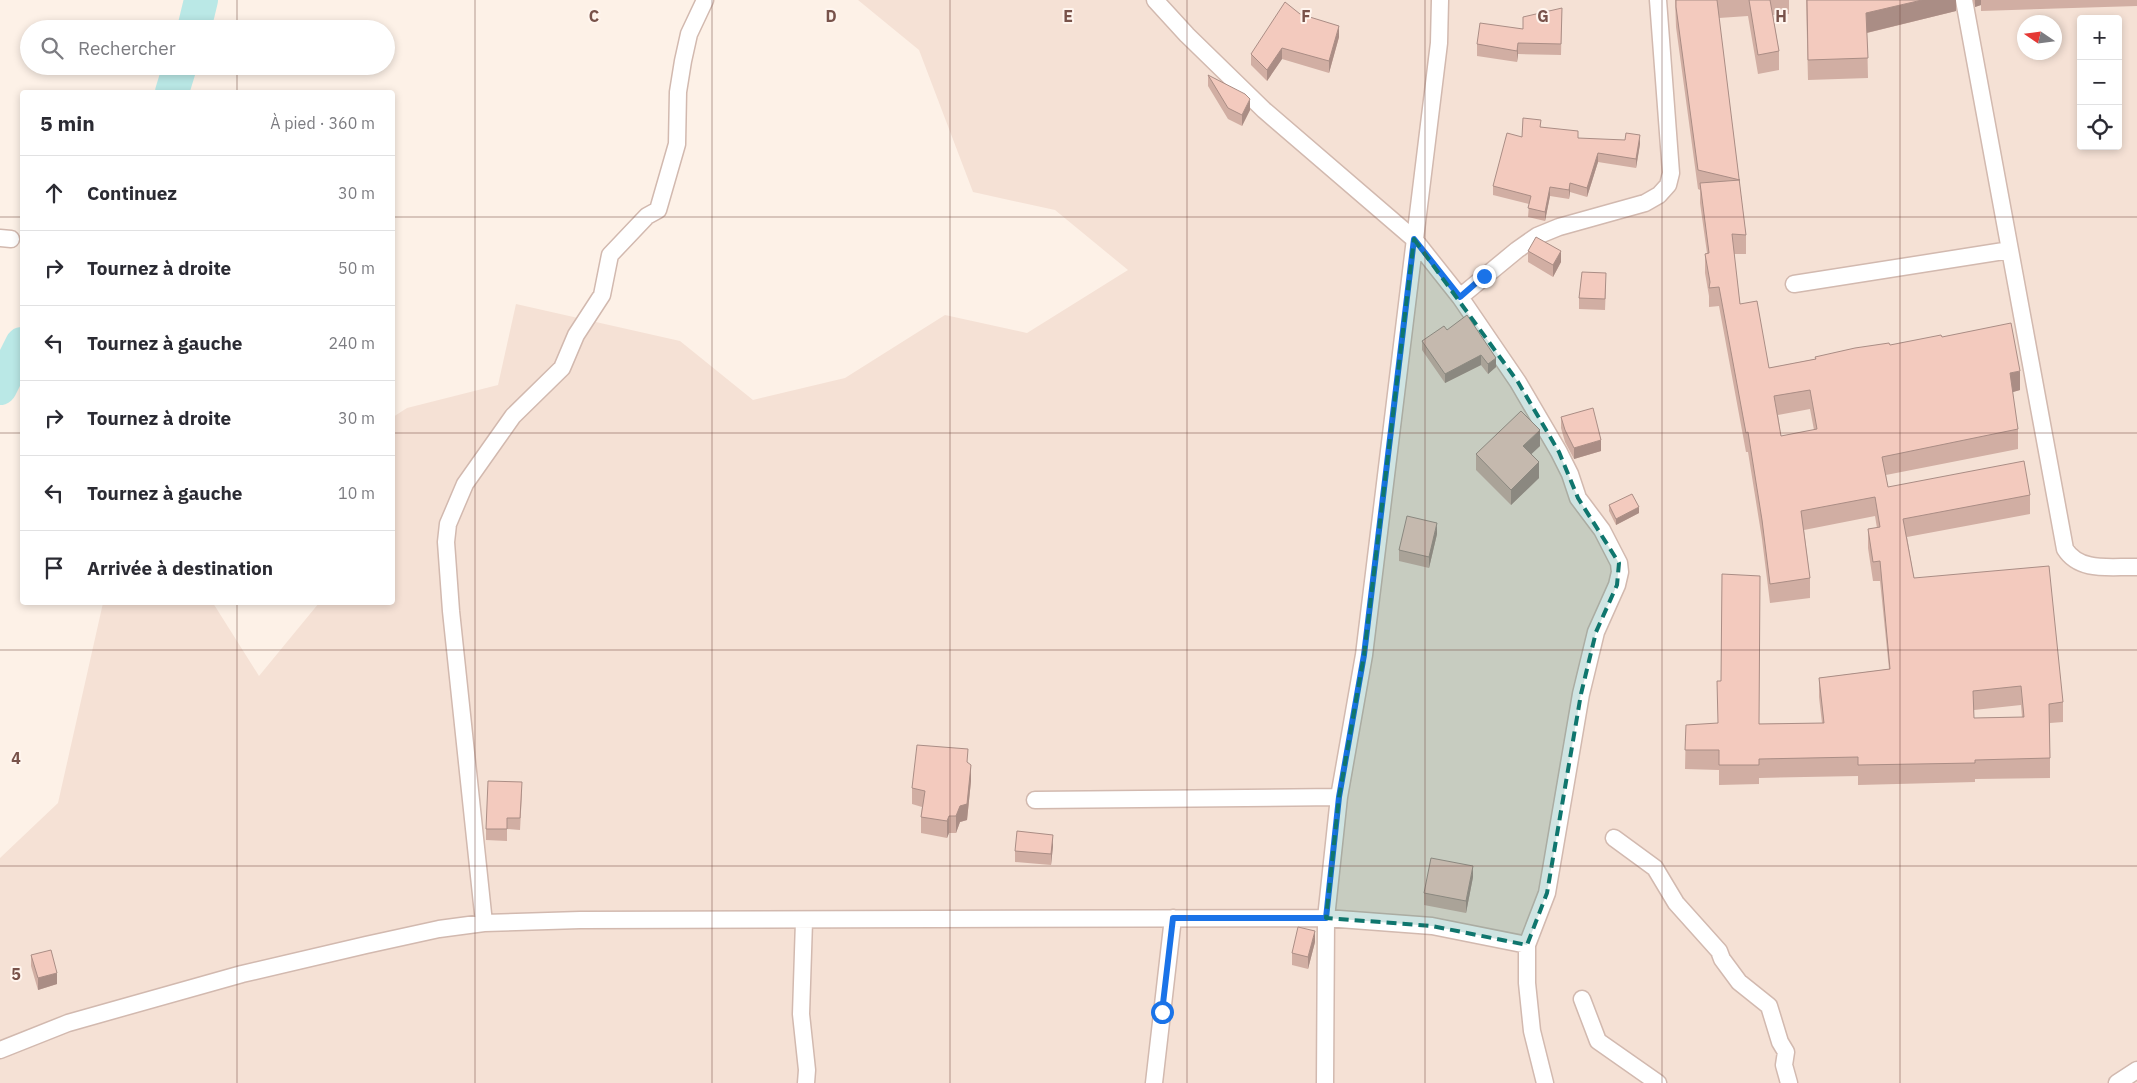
<!DOCTYPE html>
<html lang="fr">
<meta charset="utf-8">
<style>
:root{--surface:#fff;--page:#f7f7f7;--text:#2b2b33;--muted:#7c7c81;--line:#e1e1e2}
body{margin:0;font-family:"IBM Plex Sans",sans-serif;background:var(--page);color:var(--text)}
.controls{position:absolute;right:15px;top:15px;display:grid;overflow:hidden;border-radius:5px;box-shadow:0 2px 8px #0003}
.controls button{width:45px;height:45px;display:grid;place-items:center;padding:0;border:0;border-bottom:1px solid var(--line);background:var(--surface);color:var(--text);font:25px sans-serif}
.compass{position:absolute;left:2017px;top:15px;width:45px;height:45px;border-radius:50%;background:var(--surface);box-shadow:0 2px 8px #0003;rotate:283deg}
.stop{position:absolute;width:15px;height:15px;margin:-11px;border:4px solid #1a73e8;border-radius:50%;background:#fff}
.stop.end{background:#1a73e8;border-color:#fff;box-shadow:0 1px 5px #0008}
.list{margin:0;padding:0;list-style:none}
h2{display:flex;justify-content:space-between;align-items:center;height:65px;margin:0;padding:0 20px;font-size:21px}
h2 small{font-size:16px;font-weight:400;color:var(--muted)}
.list li{display:grid;grid-template-columns:32px 1fr auto;gap:15px;align-items:center;box-sizing:border-box;height:75px;padding:0 20px;border-top:1px solid var(--line)}
.list b{display:block;font-size:19px;white-space:nowrap}
.list em{font-size:16px;font-style:normal;color:var(--muted)}
.icon{flex:none;width:28px;height:28px;fill:none;stroke:currentColor;stroke-width:2;stroke-linecap:round;stroke-linejoin:round}
.map{position:relative;flex:none;width:2137px;height:1083px;overflow:hidden}
.search{position:absolute;background:var(--surface);box-shadow:0 2px 8px #0003;left:20px;top:20px;width:375px;height:55px;display:flex;align-items:center;gap:12px;box-sizing:border-box;padding:0 18px;border-radius:28px;color:var(--muted);font-size:19px}
.panel{position:absolute;background:var(--surface);box-shadow:0 2px 8px #0003;left:20px;top:90px;width:375px;height:515px;border-radius:5px}
.map>svg:first-child{display:block}
</style>
<div class="map">
<svg width="2137" height="1083" viewBox="0 0 2137 1083">
<rect width="100%" height="100%" fill="#fdf1e7"/>
<path fill="#f5e1d5" fill-rule="evenodd" d="M858,0H2137V1083H0V858L58,803L103,603H213L259,676L319,603L392,602L393,417L407,408L498,385L516,304L680,341L753,400L845,378L945,315L1027,333L1128,270L1055,210L973,192L919,50ZM2081,19H2118V146H2081ZM2024,22H2054V52H2024Z"/>
<g fill="none" stroke-linecap="round" stroke-linejoin="round">
<path stroke="#bae8e6" stroke-width="34" d="M194,29L201,0
M172,92L180,66
M0,388L22,344"/>
<defs>
<path id="street" d="M1155,0L1187,35L1264,110L1414,239L1460,297L1518,382L1559,452L1570,474L1578,498L1602,530L1619,563L1620,572L1617,585L1596,632L1581,694L1547,893L1527,945V983L1532,1031L1545,1083
M1964,0L2065,549C2080,573 2112,566 2137,567
M0,238L11,239
M1794,284L2010,250
M1460,297L1517,250L1537,236L1559,227L1645,203L1659,195L1668,185L1671,173L1658,0
M1035,800L1339,797
M1614,838L1655,868L1676,903L1719,951L1722,959L1739,982L1769,1006L1780,1042L1786,1052L1784,1065L1789,1083
M804,921L801,1014L807,1070L806,1083
M484,923L451,611L446,542L448,524L465,484L513,416L562,368L576,335L602,295L610,255L647,216L658,210L677,144L678,92L683,61L689,34L705,0
M1582,999L1598,1041L1658,1083
M0,1050L68,1023L242,974L366,945L439,929L484,923L580,920L1326,918L1339,797L1364,655L1439,43L1440,0
M1154,1083L1173,918
M1325,1083L1326,918L1432,926L1527,945
M2117,1083L2137,1070"/>
</defs>
<use href="#street" stroke="#d2b9af" stroke-width="19"/>
<use href="#street" stroke="#fff" stroke-width="16"/>
</g>
<path fill="#d1aea3" fill-rule="evenodd" d="M1675,0H1789V14L1773,15L1779,51V70L1758,74L1748,16L1719,18L1746,235V254H1734L1740,304L1769,368L1815,359V357L1942,337L2020,390L2012,392L2018,429V449L1886,475L1888,487L2030,495V514L1907,537L1914,578L2063,702V722L2050,723V778L1975,779V782L1858,785V776L1759,778V784L1719,785V770L1685,769L1686,725L1822,723L1819,697V678L1889,669L1880,581H1873L1868,548V529L1877,528L1875,516L1804,530L1810,578V598L1770,603L1762,539L1748,452H1746L1719,306L1709,307V296L1705,273V254L1707,253L1700,203V190L1698,189L1676,27ZM1810,409L1814,430L1781,436L1778,415ZM2021,705L2022,717L1974,718V710Z
M1806,0H1956V11L1867,33L1868,78L1808,80Z
M1973,0H2137V6L1981,11V5L1975,7Z
M1562,8L1561,55L1518,54L1517,62L1477,56V44L1523,29Z
M1300,14L1339,37L1329,73L1282,59L1267,81L1251,65V54Z
M1208,75L1250,110L1242,126L1228,119L1208,86Z
M1541,127L1578,138L1640,144L1636,168L1598,162L1587,197L1570,192L1569,199L1550,196L1545,221L1528,217L1529,204L1493,195V186L1522,137Z
M1528,251L1561,262L1553,277L1528,262Z
M1606,285L1605,310L1579,309V298Z
M1447,330L1496,367L1488,374L1481,365L1445,383L1422,350V341Z
M1561,417L1601,451L1574,459L1565,442L1561,428Z
M1540,446L1531,454L1539,478L1511,505L1476,470V454Z
M1609,505L1639,513L1616,525L1609,511Z
M1437,534L1429,568L1399,561V550Z
M968,763L971,781L967,820L960,822L956,833H949L947,838L921,833V817L922,807L912,804V788Z
M522,793L520,830L507,829V841L486,840V829Z
M1053,846L1051,865L1015,862V851Z
M1473,877L1466,913L1424,905V893Z
M1315,942L1308,969L1292,965V953Z
M31,955L57,984L38,990L31,966Z"/>
<path fill="#aa8d85" d="M1922,0H1956V11L1866,33V13Z
M1975,0H1981V5L1975,7Z
M1339,26V37L1329,73V61Z
M1518,43V54L1517,62V51Z
M1282,48V59L1267,81V70Z
M1250,99V110L1242,126V115Z
M1640,135V144L1636,168V159Z
M1598,153V162L1587,197V188Z
M1570,183V192L1569,199V190Z
M1550,187V196L1545,221V212Z
M1561,251V262L1553,277V265Z
M1481,355V365L1445,383V374Z
M1496,358V367L1488,374V364Z
M2020,371V390L2010,393V373Z
M1540,430V446L1523,462V446Z
M1601,440V451L1574,459V448Z
M1539,462V478L1511,505V490Z
M1639,507V513L1616,525V519Z
M1437,523V534L1429,568V557Z
M971,765V781L967,820L960,822L956,833V816Z
M949,816V833L947,838V821Z
M1053,835V846L1051,865V854Z
M1473,866V877L1466,913V901Z
M1315,931V942L1308,969V957Z
M57,973V984L38,990V978Z"/>
<path fill="#f3cabe" stroke="#aa8d85" fill-rule="evenodd" d="M1676,0H1717L1746,235L1732,234L1740,304L1757,301L1769,368L1816,359L1815,357L1855,348L1889,343L1890,345L1941,335L1942,337L2011,323L2020,371L2010,373L2018,429L1882,457L1888,487L2024,461L2030,495L1903,519L1914,578L2049,566L2063,702L2049,704L2050,758L1975,760V763L1858,765V757L1759,759V765H1719V750H1685L1686,725L1718,723L1717,681H1721L1722,574L1760,576L1759,724L1824,723L1819,678L1890,669L1880,561L1873,562L1868,529L1880,527L1875,497L1801,511L1810,578L1770,584L1762,520L1748,432L1746,433L1719,287L1709,288L1710,282L1705,254L1709,253L1700,183L1740,180L1698,170L1676,7ZM1810,390L1817,429L1781,436L1774,396ZM2021,686L2024,717L1974,718L1973,691Z
M1749,0H1770L1779,51L1758,55Z
M1807,0H1922L1866,13L1868,58L1808,60Z
M1285,2L1300,14L1339,26L1329,61L1282,48L1267,70L1251,54Z
M1562,8L1561,44L1518,43L1517,51L1477,44L1480,23L1523,29V17Z
M1208,75L1245,94L1250,99L1242,115L1228,108Z
M1523,118L1541,120L1540,127L1578,131V138L1625,140L1626,133L1640,135L1636,159L1598,153L1587,188L1570,183L1569,190L1550,187L1545,212L1528,208L1531,196L1493,186L1507,133L1522,137Z
M1536,237L1561,251L1553,265L1528,251Z
M1582,272L1606,273L1605,299L1579,298Z
M1467,315L1496,358L1488,364L1481,355L1445,374L1422,341L1444,326L1447,330Z
M1593,408L1601,440L1574,448L1565,430L1561,417Z
M1521,411L1540,430L1523,446L1539,462L1511,490L1476,454Z
M1632,494L1639,507L1616,519L1609,505Z
M1407,516L1437,523L1429,557L1399,550Z
M917,745L968,749L967,762L971,765L967,804L960,806L956,816H949L947,821L921,817L925,791L912,788Z
M488,781L522,782L520,818H507V829H486Z
M1017,831L1053,835L1051,854L1015,851Z
M1431,858L1473,866L1466,901L1424,893Z
M1298,927L1315,931L1308,957L1292,953Z
M51,950L57,973L38,978L31,955Z"/>
<g fill="none" stroke-linecap="round" stroke-linejoin="round">
<path stroke="#1a73e8" stroke-width="6" d="M1162,1012L1173,918H1326L1339,797L1364,655L1414,239L1460,297L1484,276"/>
</g>
<path fill="#0f766e" fill-opacity="0.2" stroke="#0f766e" stroke-width="4" stroke-dasharray="10 6" stroke-linejoin="round" d="M1414,239L1518,382L1559,452L1578,498L1619,563L1617,585L1596,632L1581,694L1547,893L1527,945L1432,926L1326,918L1339,797L1364,655Z"/>
<path fill="none" stroke="#78524a" stroke-width="1" stroke-opacity="0.55" d="M237,0V29M475,0V1083M712,0V1083M950,0V1083M1187,0V1083M1425,0V1083M1662,0V1083M1900,0V1083M237,66V92M0,217H22M392,217H2137M0,433H22M392,433H2137M237,602V1083M0,650H2137M0,866H2137"/>
<g font-size="16" text-anchor="middle" font-weight="bold" fill="#78524a" stroke="#fff5ee" stroke-width="4" stroke-linejoin="round" paint-order="stroke">
<text x="594" y="22">C</text>
<text x="831" y="22">D</text>
<text x="1068" y="22">E</text>
<text x="1306" y="22">F</text>
<text x="1543" y="22">G</text>
<text x="1781" y="22">H</text>
<text x="16" y="764">4</text>
<text x="16" y="980">5</text>
</g>
</svg>
<div class="controls">
<button>+</button>
<button>−</button>
<button><svg class="icon" aria-label="locate" viewBox="0 0 24 24"><circle cx="12" cy="12" r="6"/><path d="M12 2v4M12 18v4M2 12h4M18 12h4"/></svg></button>
</div>
<svg class="compass" viewBox="-18 -18 36 36"><path d="M0-13l5 13h-10z" fill="#e53935"/><path d="M0 13l5-13h-10z" fill="#7c7c81"/></svg>
<div class="stop" style="left:1162px;top:1012px"></div>
<div class="stop end" style="left:1484px;top:276px"></div>
<div class="search"><svg class="icon" aria-label="search" viewBox="0 0 24 24"><circle cx="10" cy="10" r="6"/><path d="M15 15l6 6"/></svg>Rechercher</div>
<section class="panel">
<h2>5 min<small>À pied · 360 m</small></h2>
<ul class="list">
<li><svg class="icon" aria-label="ahead" viewBox="0 0 24 24"><path d="M12 20V5M6 11l6-6 6 6"/></svg><div><b>Continuez</b></div><em>30 m</em></li>
<li><svg class="icon" aria-label="right" viewBox="0 0 24 24"><path d="M7 20v-9h11M14 6l5 5-5 5"/></svg><div><b>Tournez à droite</b></div><em>50 m</em></li>
<li><svg class="icon" aria-label="left" viewBox="0 0 24 24"><path d="M17 20v-9H6M10 6l-5 5 5 5"/></svg><div><b>Tournez à gauche</b></div><em>240 m</em></li>
<li><svg class="icon" aria-label="right" viewBox="0 0 24 24"><path d="M7 20v-9h11M14 6l5 5-5 5"/></svg><div><b>Tournez à droite</b></div><em>30 m</em></li>
<li><svg class="icon" aria-label="left" viewBox="0 0 24 24"><path d="M17 20v-9H6M10 6l-5 5 5 5"/></svg><div><b>Tournez à gauche</b></div><em>10 m</em></li>
<li><svg class="icon" aria-label="arrive" viewBox="0 0 24 24"><path d="M6 21V4h12l-3 4 3 4H6"/></svg><div><b>Arrivée à destination</b></div></li>
</ul>
</section>
</div>
